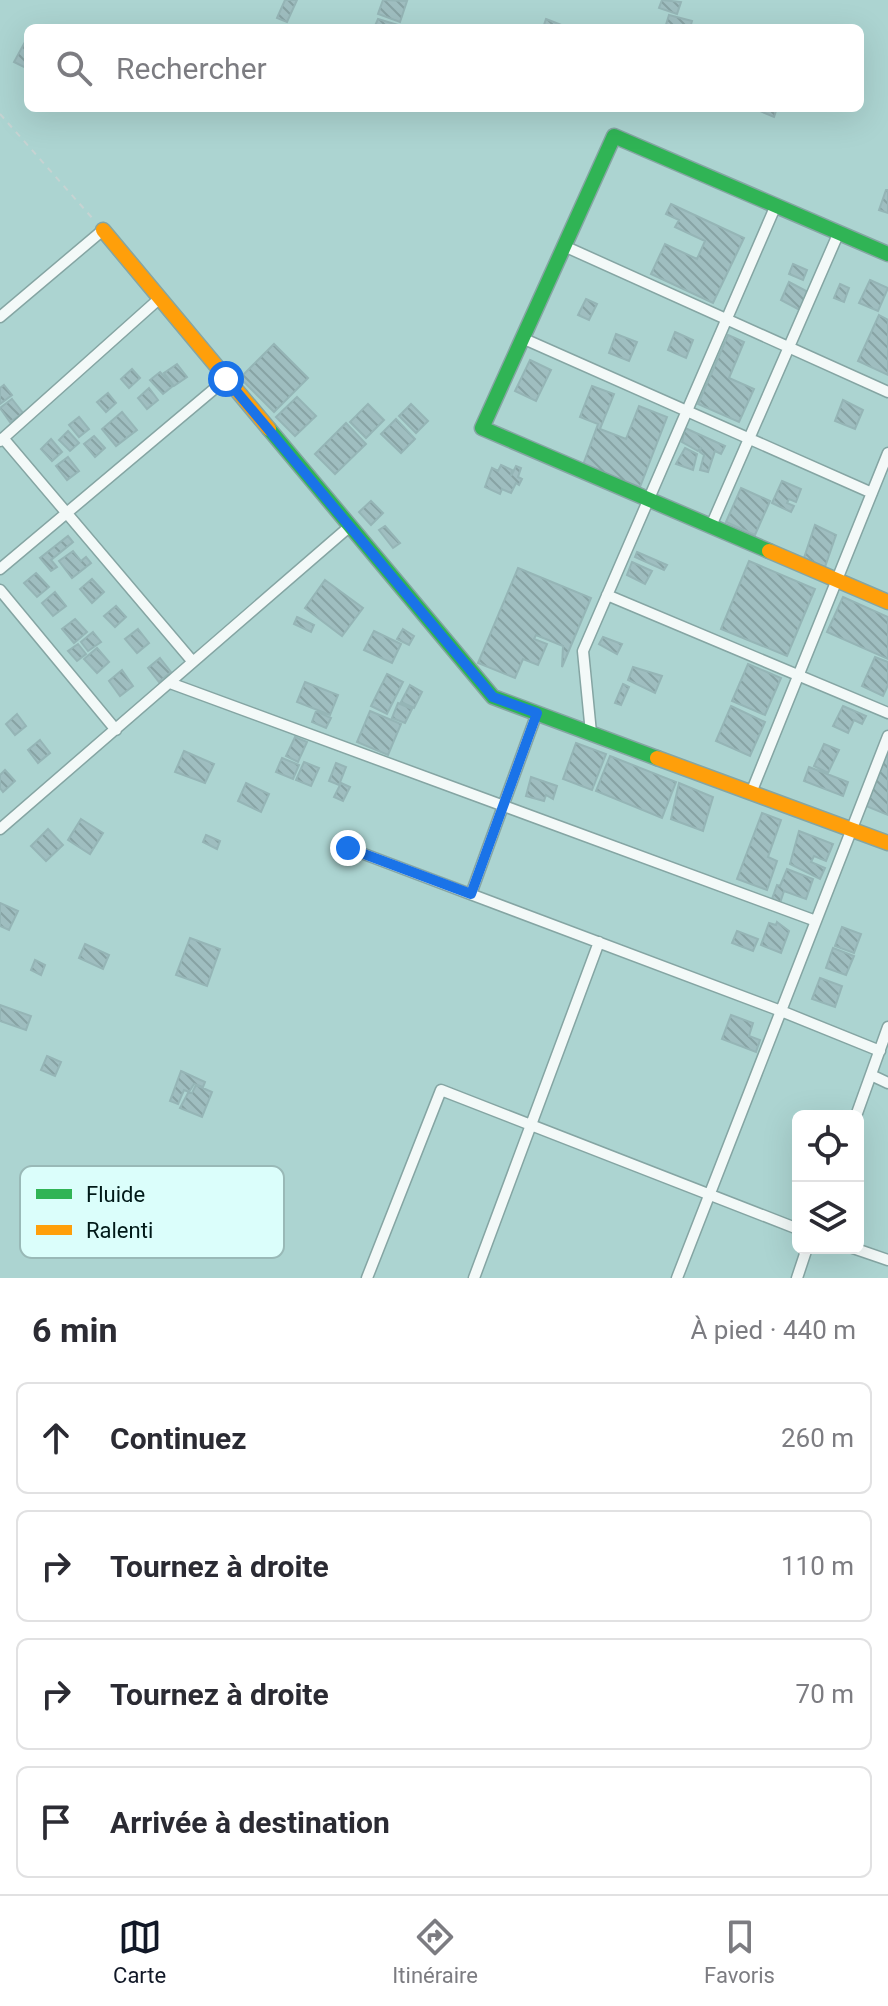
<!DOCTYPE html>
<html lang="fr">
<meta charset="utf-8">
<style>
:root{--surface:#fff;--page:#f7f7f7;--text:#2b2b33;--muted:#7c7c81;--line:#e1e1e2;--accent:#111827}
body{margin:0;font-family:Roboto,sans-serif;background:var(--page);color:var(--text)}
.controls{position:absolute;right:24px;bottom:24px;display:grid;overflow:hidden;border-radius:12px;box-shadow:0 8px 32px #0002}
.controls button{width:72px;height:72px;display:grid;place-items:center;padding:0;border:0;border-bottom:2px solid var(--line);background:var(--surface);color:var(--text);font:40px sans-serif}
.stop{position:absolute;width:24px;height:24px;margin:-18px;border:6px solid #1a73e8;border-radius:50%;background:#fff}
.stop.end{background:#1a73e8;border-color:#fff;box-shadow:0 2px 8px #0008}
.list{margin:0;padding:0;list-style:none}
h2{display:flex;justify-content:space-between;align-items:center;height:104px;margin:0;padding:0 32px;font-size:34px}
h2 small{font-size:26px;font-weight:400;color:var(--muted)}
.list li{display:grid;grid-template-columns:52px 1fr auto;gap:24px;align-items:center;box-sizing:border-box;height:112px;margin:0 16px 16px;padding:0 16px;border:2px solid var(--line);border-radius:12px}
.list b{display:block;font-size:30px;white-space:nowrap}
.list em{font-size:26px;font-style:normal;color:var(--muted)}
.icon{flex:none;width:44px;height:44px;fill:none;stroke:currentColor;stroke-width:2;stroke-linecap:round;stroke-linejoin:round}
.map{position:relative;flex:none;width:888px;height:1278px;overflow:hidden}
.search{position:absolute;background:var(--surface);box-shadow:0 8px 32px #0002;left:24px;right:24px;top:24px;height:88px;display:flex;align-items:center;gap:20px;box-sizing:border-box;padding:0 28px;border-radius:12px;color:var(--muted);font-size:30px}
.sheet{height:616px;background:var(--surface)}
nav{display:flex;justify-content:space-around;align-items:center;box-sizing:border-box;height:112px;border-top:2px solid var(--line);background:var(--surface);font-size:22px;color:var(--muted)}
nav a{display:grid;justify-items:center;gap:4px}
nav .on{color:var(--accent)}
.map>svg:first-child{display:block}
</style>
<div class="map">
<svg width="888" height="1278" viewBox="0 0 888 1278">
<defs>
<pattern id="building-back-hatch" width="6" height="6" patternUnits="userSpaceOnUse" patternTransform="scale(2)"><rect width="6" height="6" fill="#9fbec0"/><path d="M-1 5l2 2M0 0l6 6M5-1l2 2" fill="none" stroke="#87a3a4"/></pattern>
</defs>
<rect width="100%" height="100%" fill="#acd4d1"/>
<path fill="url(#building-back-hatch)" stroke="#95b5b6" stroke-width="2" d="M285,0H297L287,22L277,18Z
M383,0L407,1L400,22L378,14Z
M662,0L681,2L677,14L659,8Z
M669,15L692,21L690,28H665Z
M378,19L408,28H374Z
M546,19L569,28H543Z
M25,42L28,43V69L14,62Z
M753,108H777L774,117Z
M886,190H888V213L879,210Z
M671,204L744,238L713,303L651,274L665,244L697,259L705,241L675,227L679,220L666,214Z
M793,264L807,270L803,280L789,274Z
M870,280L888,288L878,311L859,303Z
M789,282L808,292L800,310L781,300Z
M840,284L849,288L844,302L834,298Z
M586,299L597,304L589,320L578,315Z
M879,315L888,320V375L858,361Z
M675,332L693,340L686,358L668,350Z
M616,334L637,342L629,361L609,353Z
M728,335L744,342L729,378L754,389L739,422L698,404Z
M274,344L308,378L274,412L240,378Z
M530,360L551,370L536,401L515,391Z
M177,364L187,377L174,386L164,373Z
M132,369L140,378L129,388L121,379Z
M160,372L173,386L163,394L150,380Z
M4,385L12,395L0,404V388Z
M592,386L614,394L600,429L626,439L639,406L667,417L640,487L583,465L598,424L580,417Z
M149,388L158,400L147,409L138,398Z
M108,393L116,403L106,412L97,402Z
M297,397L316,416L295,436L276,417Z
M12,399L23,413L10,422L0,408Z
M843,400L863,410L855,429L835,421Z
M368,404L384,420L366,438L350,422Z
M411,404L428,421L416,433L399,416Z
M122,412L137,430L116,446L102,429Z
M79,417L89,429L79,437L69,425Z
M396,419L415,439L401,453L381,434Z
M346,423L366,444L335,474L315,454Z
M685,428L725,446L721,454L715,451L708,472L700,470L704,455L700,452L701,447L698,451L682,442Z
M68,431L79,443L70,451L59,440Z
M94,436L105,448L95,457L84,444Z
M51,439L62,452L52,461L41,449Z
M685,448L697,454L693,470L676,464Z
M68,457L79,471L67,480L56,466Z
M501,465L512,470L511,476L516,466L521,468L518,477L522,479L519,485L516,483L511,493L502,489L500,494L485,487L492,468L498,471Z
M782,481L801,489L796,502L789,499L787,503L794,506L791,512L772,503Z
M741,488L770,501L755,535L726,522Z
M371,501L383,513L371,525L359,512Z
M815,525L836,535L825,567L804,558Z
M385,526L400,543L393,548L379,530Z
M68,536L73,542L51,560L57,567L51,571L40,558Z
M73,551L81,561L86,557L91,563L72,578L59,561Z
M637,552L667,565L664,570L635,557Z
M749,561L815,589L787,656L721,629Z
M632,562L652,571L645,584L627,575Z
M518,568L591,598L562,667L563,646L536,635L534,639L547,644L538,665L523,659L515,678L478,663Z
M36,573L49,587L37,597L24,583Z
M92,579L104,592L92,603L80,589Z
M325,580L363,608L342,636L305,608Z
M55,592L66,606L53,616L42,603Z
M843,597L888,617V659L827,632Z
M116,606L126,617L115,627L104,616Z
M297,617L314,625L311,632L294,624Z
M75,619L87,632L74,643L62,629Z
M138,629L149,643L137,653L125,639Z
M403,629L414,636L409,645L397,639Z
M374,631L401,644L392,663L364,650Z
M93,632L101,642L88,651L81,642Z
M603,637L622,644L617,654L599,644Z
M78,644L86,654L77,661L68,651Z
M97,648L109,662L97,673L84,659Z
M875,657L888,662V685L883,696L862,686Z
M160,658L171,672L159,682L148,668Z
M748,664L781,678L765,715L732,701Z
M633,667L662,676L655,693L628,680Z
M122,670L133,686L120,696L109,681Z
M387,674L403,682L387,714L371,706Z
M305,682L338,695L330,715L297,702Z
M623,684L629,687L621,705L615,703Z
M410,685L422,692L414,708L401,702Z
M398,703L412,709L405,723L392,718Z
M731,706L765,722L750,756L716,741Z
M843,706L866,716L862,724L854,720L848,733L833,726Z
M316,711L331,718L326,728L312,722Z
M370,711L401,724L388,755L357,742Z
M17,714L26,726L15,735L6,724Z
M295,737L307,742L298,762L286,756Z
M40,740L50,753L38,763L28,750Z
M576,743L606,754L592,790L563,779Z
M824,744L839,750L828,773L814,766Z
M888,750V815L866,806Z
M184,751L214,764L205,783L175,772Z
M610,756L676,782L662,818L596,791Z
M282,758L299,765L293,779L276,772Z
M304,762L319,768L311,786L296,780Z
M336,763L346,767L339,785L329,781Z
M809,767L848,782L843,796L804,781Z
M5,770L15,781L3,792L0,788V775Z
M531,777L557,786L553,799L546,795L544,801L526,796Z
M246,783L269,794L261,812L238,801Z
M341,783L350,787L343,801L334,797Z
M679,783L713,797L703,831L671,819Z
M762,813L781,820L768,857L777,861L767,890L737,879Z
M81,819L103,833L90,854L68,840Z
M48,829L63,845L46,861L31,846Z
M799,831L833,844L826,861L814,856L811,862L825,868L820,879L790,864Z
M206,835L220,841L217,849L203,842Z
M787,869L813,879L806,899L784,891L780,903L772,899L777,885L780,886Z
M0,903L18,911L9,930L0,926Z
M777,922L789,931L781,953L761,945L769,923L776,925Z
M842,927L861,934L854,953L835,946Z
M737,931L758,939L753,951L732,943Z
M190,938L220,949L207,986L176,975Z
M85,944L109,955L103,969L79,958Z
M833,948L854,956L846,975L826,968Z
M35,960L45,965L41,975L31,970Z
M820,978L842,986L835,1007L812,999Z
M0,1005L31,1016L26,1030L0,1021Z
M731,1015L753,1023L749,1036L760,1040L756,1052L722,1039Z
M47,1056L61,1062L55,1076L41,1070Z
M181,1071L205,1082L203,1087L194,1084L189,1092L184,1090L178,1104L170,1101Z
M196,1085L212,1092L202,1117L180,1108L188,1093H192Z"/>
<g fill="none" stroke-linecap="round" stroke-linejoin="round">
<defs>
<path id="street" d="M564,246L888,392
M0,317L103,230
M522,338L872,493
M3,438L193,662
M0,441L160,298
M711,526L839,232
M0,569L226,379
M0,590L116,730
M607,595L888,713
M170,683L816,921
M591,733L583,651L776,205
M751,793L888,453
M0,829L349,527
M348,848L781,1011L880,1051
M471,894L537,713
M871,1075L888,1083
M856,1116L888,1027
M853,1248L888,1260
M367,1278L441,1090L798,1229
M474,1278L599,942
M677,1278L888,736
M797,1278L807,1248"/>
<path id="fast" d="M269,429L493,697L657,758
M769,551L482,428L614,136L888,254"/>
<path id="slow" d="M103,230L269,429
M769,551L888,602
M657,758L888,843"/>
</defs>
<use href="#street" stroke="#85a5a3" stroke-width="13"/>
<use href="#fast" stroke="#85a5a3" stroke-width="17"/>
<use href="#slow" stroke="#85a5a3" stroke-width="17"/>
<path stroke="#c6d3d2" stroke-width="2" stroke-dasharray="6 6" stroke-linecap="butt" d="M0,114L94,220"/>
<use href="#street" stroke="#f3f9f8" stroke-width="10"/>
<use href="#fast" stroke="#30b455" stroke-width="14"/>
<use href="#slow" stroke="#ff9f0a" stroke-width="14"/>
</g>
<g fill="none" stroke-linecap="round" stroke-linejoin="round">
<path stroke="#1a73e8" stroke-width="10" d="M226,379L493,697L537,713L471,894L348,848"/>
</g>
<rect x="20" y="1166" width="264" height="92" rx="12" fill="#dbfefb" stroke="#99b9b7" stroke-width="2"/>
<rect x="36" y="1189" width="36" height="10" fill="#30b455"/>
<rect x="36" y="1225" width="36" height="10" fill="#ff9f0a"/>
<g font-size="22" fill="#001918">
<text x="86" y="1202">Fluide</text>
<text x="86" y="1238">Ralenti</text>
</g>
</svg>
<div class="controls">
<button><svg class="icon" aria-label="locate" viewBox="0 0 24 24"><circle cx="12" cy="12" r="6"/><path d="M12 2v4M12 18v4M2 12h4M18 12h4"/></svg></button>
<button><svg class="icon" aria-label="layers" viewBox="0 0 24 24"><path d="M12 4l9 5-9 5-9-5zM3 14l9 5 9-5"/></svg></button>
</div>
<div class="stop" style="left:226px;top:379px"></div>
<div class="stop end" style="left:348px;top:848px"></div>
<div class="search"><svg class="icon" aria-label="search" viewBox="0 0 24 24"><circle cx="10" cy="10" r="6"/><path d="M15 15l6 6"/></svg>Rechercher</div>
</div>
<section class="sheet">
<h2>6 min<small>À pied · 440 m</small></h2>
<ul class="list">
<li><svg class="icon" aria-label="ahead" viewBox="0 0 24 24"><path d="M12 20V5M6 11l6-6 6 6"/></svg><div><b>Continuez</b></div><em>260 m</em></li>
<li><svg class="icon" aria-label="right" viewBox="0 0 24 24"><path d="M7 20v-9h11M14 6l5 5-5 5"/></svg><div><b>Tournez à droite</b></div><em>110 m</em></li>
<li><svg class="icon" aria-label="right" viewBox="0 0 24 24"><path d="M7 20v-9h11M14 6l5 5-5 5"/></svg><div><b>Tournez à droite</b></div><em>70 m</em></li>
<li><svg class="icon" aria-label="arrive" viewBox="0 0 24 24"><path d="M6 21V4h12l-3 4 3 4H6"/></svg><div><b>Arrivée à destination</b></div></li>
</ul>
</section>
<nav>
<a class="on"><svg class="icon" aria-label="map" viewBox="0 0 24 24"><path d="M3 6l6-2 6 2 6-2v14l-6 2-6-2-6 2zM9 4v14M15 6v14"/></svg>Carte</a>
<a><svg class="icon" aria-label="directions" viewBox="0 0 24 24"><path d="M12 3l9 9-9 9-9-9zM9 14v-3h6M13 9l2 2-2 2"/></svg>Itinéraire</a>
<a><svg class="icon" aria-label="saved" viewBox="0 0 24 24"><path d="M7 4h10v16l-5-4-5 4z"/></svg>Favoris</a>
</nav>
